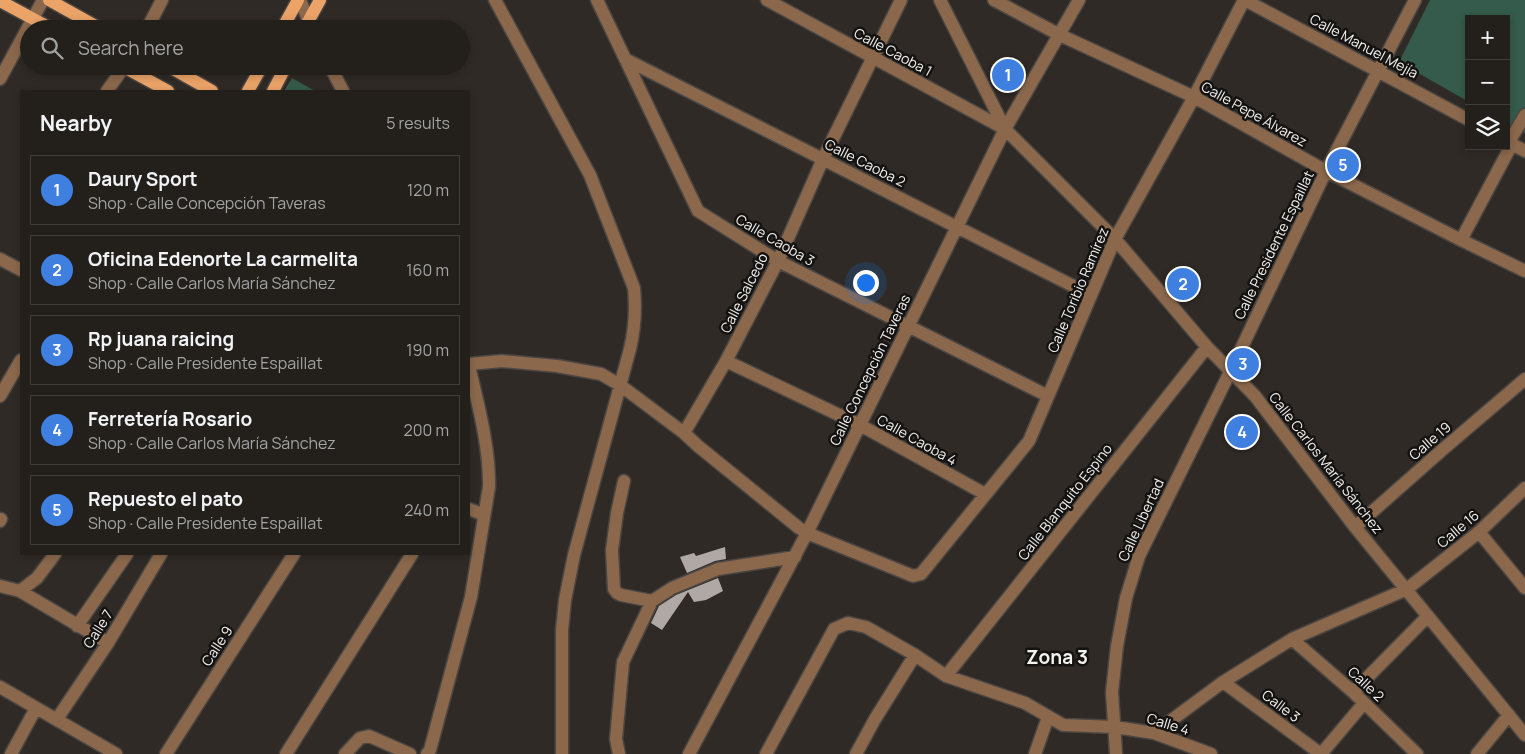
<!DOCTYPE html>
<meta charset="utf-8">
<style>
:root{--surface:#23201c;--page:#2b2825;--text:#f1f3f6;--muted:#a3a3a3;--line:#403e3b;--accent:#2563eb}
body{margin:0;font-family:Manrope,sans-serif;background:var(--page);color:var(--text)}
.controls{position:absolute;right:15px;top:15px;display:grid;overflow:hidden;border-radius:0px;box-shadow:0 2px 8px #0003}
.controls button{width:45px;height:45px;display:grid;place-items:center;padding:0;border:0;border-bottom:1px solid var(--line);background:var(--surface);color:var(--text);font:25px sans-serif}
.you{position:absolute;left:865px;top:282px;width:18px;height:18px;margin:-12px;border:4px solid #fff;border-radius:50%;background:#1a73e8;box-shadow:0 0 0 8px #1a73e833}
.badge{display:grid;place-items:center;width:32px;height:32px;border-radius:50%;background:var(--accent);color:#fff;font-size:16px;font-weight:700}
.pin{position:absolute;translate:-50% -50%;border:2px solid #fff;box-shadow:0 1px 5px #0006}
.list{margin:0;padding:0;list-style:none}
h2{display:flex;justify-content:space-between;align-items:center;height:65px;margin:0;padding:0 20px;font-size:21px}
h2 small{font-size:16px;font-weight:400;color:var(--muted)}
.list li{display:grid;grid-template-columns:32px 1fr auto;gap:15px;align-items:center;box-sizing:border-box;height:70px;margin:0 10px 10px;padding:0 10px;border:1px solid var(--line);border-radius:0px}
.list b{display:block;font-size:19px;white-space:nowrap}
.list p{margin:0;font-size:16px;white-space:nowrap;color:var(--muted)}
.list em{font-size:16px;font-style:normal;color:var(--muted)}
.icon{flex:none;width:28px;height:28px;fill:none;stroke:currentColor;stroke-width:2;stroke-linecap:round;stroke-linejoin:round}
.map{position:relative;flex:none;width:1525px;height:754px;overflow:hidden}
.search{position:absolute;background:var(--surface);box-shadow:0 2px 8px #0003;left:20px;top:20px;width:450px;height:55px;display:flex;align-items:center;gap:12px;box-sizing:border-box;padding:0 18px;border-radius:28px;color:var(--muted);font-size:19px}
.panel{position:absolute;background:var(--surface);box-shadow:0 2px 8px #0003;left:20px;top:90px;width:450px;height:465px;border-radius:0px}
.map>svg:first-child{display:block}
</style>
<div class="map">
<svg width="1525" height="754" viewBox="0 0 1525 754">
<rect width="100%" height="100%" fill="#2f2a26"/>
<path fill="#345b4b" d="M1430,0H1525V133L1506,123V19H1469V102L1399,62Z
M292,78L315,91H284Z"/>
<path fill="#b0a8a5" d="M725,547L726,559L715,561L687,573L680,557L694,553L696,556Z
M718,578L723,591L706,600L694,602L688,592L662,630L651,623L659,606L676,595Z"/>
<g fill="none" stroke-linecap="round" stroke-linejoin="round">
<defs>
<path id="minor" d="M300,0L312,29
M495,0L590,175L634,288C636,309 635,328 630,349L574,555L565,600L562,630V754
M597,0L698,211L778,261L1048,396
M767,0L1005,129
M940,0L1005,129L1115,239L1207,347L1255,396L1355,527L1525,735
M994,0L1060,35L1194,97L1326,171L1461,240L1525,271
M1245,0L1469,120
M147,29L162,0
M625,59L1091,295
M330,66L343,91
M0,79L43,0
M107,91L124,67
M1506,141L1525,151
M1509,142L1525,115
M1461,240L1512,144
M0,259L21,270
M726,361L860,425L985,494
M469,364L502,361L557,366L601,374L620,385L684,433L698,446L799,528L807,533L913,576L921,574L1029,441L1115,239L1194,97L1244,0
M0,396L21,360
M684,433L726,361L778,261L823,159L901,0
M624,481L617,513L612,550L614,589L617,593L621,595L652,601
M469,509L484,515
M0,521L1,519
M1355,527L1441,451L1525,379
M1479,532L1525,588
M0,586L20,591L37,578L55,554
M20,591L108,643
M77,626L127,554
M1292,639L1353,692L1417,754
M946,676L1207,347
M1223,682L1321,754
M0,687L116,754
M1353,692L1428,616
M57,719L108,643L161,554
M1154,733L1223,682L1292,639L1407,589L1479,532L1525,488
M11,754L36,708
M166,754L294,554
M286,754L412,554
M345,754L360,738L369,736L410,754
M427,754L430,750L471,597L489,487C490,449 478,404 469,366
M619,754L616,739L623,662L652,601L672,588L718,569L795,557
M689,754L807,533L1005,129L1079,0
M766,754L834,629L848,623L866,627L915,655L946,676L1025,703L1063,725L1115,727L1154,733L1211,754
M856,754L875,719L915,655
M1035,754L1048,717
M1116,754L1112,692L1117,646L1126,598L1139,556L1231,370L1326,171L1415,0
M1321,754L1364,703
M1477,754L1509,715"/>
<path id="major" d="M49,0L101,29
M0,1L52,29
M282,29L298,0
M304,29L320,0
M122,66L168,91
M168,66L212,91
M248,91L262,66
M273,91L286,66"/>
</defs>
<use href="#minor" stroke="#4b4642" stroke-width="15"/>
<use href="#major" stroke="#4b4642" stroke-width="15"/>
<use href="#minor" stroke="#8b684c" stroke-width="12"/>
<use href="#major" stroke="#eba368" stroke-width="12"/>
</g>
<g text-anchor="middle" stroke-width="5" stroke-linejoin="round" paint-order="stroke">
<g font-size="14" fill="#f4f1ee" stroke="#151311">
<text transform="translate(1364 46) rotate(28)" y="5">Calle Manuel Mejía</text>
<text transform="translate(893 52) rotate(28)" y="5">Calle Caoba 1</text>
<text transform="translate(1254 114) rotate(29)" y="5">Calle Pepe Álvarez</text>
<text transform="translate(865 163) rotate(27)" y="5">Calle Caoba 2</text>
<text transform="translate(775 240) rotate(30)" y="5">Calle Caoba 3</text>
<text transform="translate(1274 245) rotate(-64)" y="5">Calle Presidente Espaillat</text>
<text transform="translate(1078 290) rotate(-67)" y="5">Calle Toribio Ramírez</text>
<text transform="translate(744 293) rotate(-63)" y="5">Calle Salcedo</text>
<text transform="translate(870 370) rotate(-64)" y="5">Calle Concepción Taveras</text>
<text transform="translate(917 440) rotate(29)" y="5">Calle Caoba 4</text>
<text transform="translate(1430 441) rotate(-41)" y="5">Calle 19</text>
<text transform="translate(1326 463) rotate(52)" y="5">Calle Carlos María Sánchez</text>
<text transform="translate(1065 502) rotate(-52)" y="5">Calle Blanquito Espino</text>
<text transform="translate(1141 520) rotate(-65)" y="5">Calle Libertad</text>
<text transform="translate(1458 529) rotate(-40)" y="5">Calle 16</text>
<text transform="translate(98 629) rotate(-58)" y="5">Calle 7</text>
<text transform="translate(217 646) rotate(-57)" y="5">Calle 9</text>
<text transform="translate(1366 684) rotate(43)" y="5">Calle 2</text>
<text transform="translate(1281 706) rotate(37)" y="5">Calle 3</text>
<text transform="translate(1168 724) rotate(17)" y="5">Calle 4</text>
</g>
<g font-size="19" font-weight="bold" fill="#f4f1ee" stroke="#151311">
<text x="1057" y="664">Zona 3</text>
</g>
</g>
</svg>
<div class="controls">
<button>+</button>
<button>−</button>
<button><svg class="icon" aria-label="layers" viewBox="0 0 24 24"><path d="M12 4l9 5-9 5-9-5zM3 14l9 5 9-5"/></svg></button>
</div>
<div class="you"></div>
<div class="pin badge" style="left:1008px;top:75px;background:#3f7fe0">1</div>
<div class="pin badge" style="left:1183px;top:284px;background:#3f7fe0">2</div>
<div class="pin badge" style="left:1243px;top:364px;background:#3f7fe0">3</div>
<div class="pin badge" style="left:1242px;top:432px;background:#3f7fe0">4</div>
<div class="pin badge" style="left:1343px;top:165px;background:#3f7fe0">5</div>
<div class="search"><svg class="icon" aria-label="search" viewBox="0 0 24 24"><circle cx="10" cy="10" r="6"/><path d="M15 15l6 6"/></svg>Search here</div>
<section class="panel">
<h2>Nearby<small>5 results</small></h2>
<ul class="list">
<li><span class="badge" style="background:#3f7fe0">1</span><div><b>Daury Sport</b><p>Shop · Calle Concepción Taveras</p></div><em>120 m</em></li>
<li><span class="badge" style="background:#3f7fe0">2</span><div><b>Oficina Edenorte La carmelita</b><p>Shop · Calle Carlos María Sánchez</p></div><em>160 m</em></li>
<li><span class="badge" style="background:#3f7fe0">3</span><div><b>Rp juana raicing</b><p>Shop · Calle Presidente Espaillat</p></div><em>190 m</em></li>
<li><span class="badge" style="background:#3f7fe0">4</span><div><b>Ferretería Rosario</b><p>Shop · Calle Carlos María Sánchez</p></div><em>200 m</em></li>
<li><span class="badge" style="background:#3f7fe0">5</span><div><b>Repuesto el pato</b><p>Shop · Calle Presidente Espaillat</p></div><em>240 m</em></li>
</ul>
</section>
</div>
